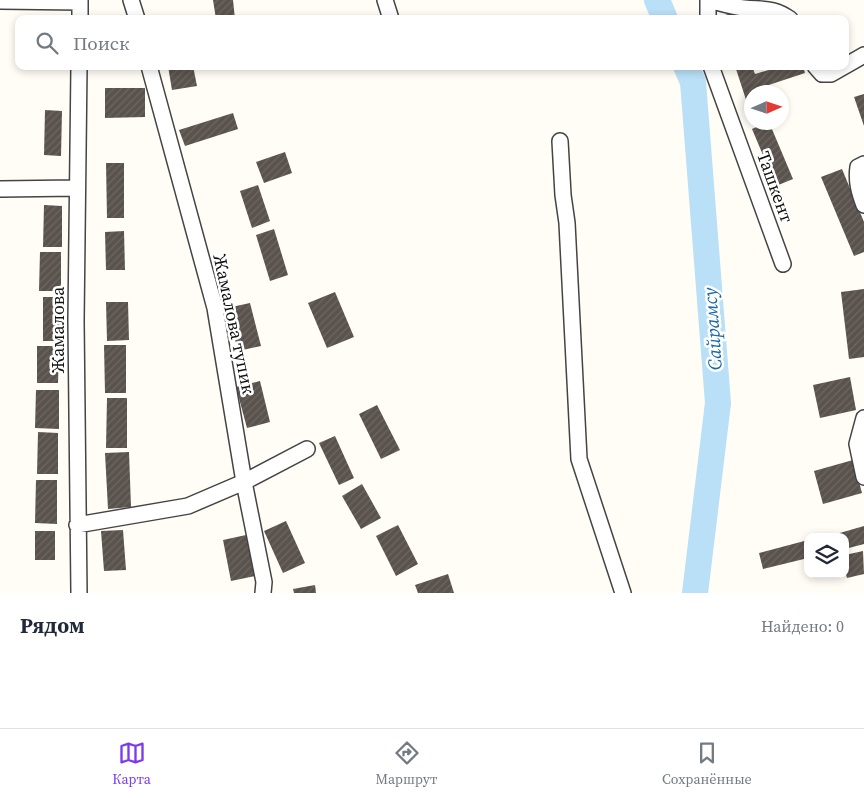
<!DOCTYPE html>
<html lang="ru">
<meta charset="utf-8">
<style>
:root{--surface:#fff;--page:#f2f2f3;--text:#1f2937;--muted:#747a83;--line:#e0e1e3;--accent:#7c3aed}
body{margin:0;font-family:"Source Serif 4",serif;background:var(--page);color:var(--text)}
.controls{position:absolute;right:15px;bottom:15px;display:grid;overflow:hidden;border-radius:10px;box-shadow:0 2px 8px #0003}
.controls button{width:45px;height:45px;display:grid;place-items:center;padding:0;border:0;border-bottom:1px solid var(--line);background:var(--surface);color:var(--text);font:25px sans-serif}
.compass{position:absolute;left:744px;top:85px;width:45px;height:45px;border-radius:50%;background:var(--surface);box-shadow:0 2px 8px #0003;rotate:87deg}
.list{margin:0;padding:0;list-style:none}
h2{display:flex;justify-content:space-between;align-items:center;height:65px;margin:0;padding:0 20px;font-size:21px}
h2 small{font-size:16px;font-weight:400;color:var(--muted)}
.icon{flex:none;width:28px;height:28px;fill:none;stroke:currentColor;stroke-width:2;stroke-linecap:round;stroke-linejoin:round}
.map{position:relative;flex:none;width:864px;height:593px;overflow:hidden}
.search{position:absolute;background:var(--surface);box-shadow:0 2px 8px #0003;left:15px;right:15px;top:15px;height:55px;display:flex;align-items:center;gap:12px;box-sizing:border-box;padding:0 18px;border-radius:10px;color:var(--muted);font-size:19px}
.sheet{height:135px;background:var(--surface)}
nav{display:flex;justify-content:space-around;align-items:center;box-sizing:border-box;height:70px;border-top:1px solid var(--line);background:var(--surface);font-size:14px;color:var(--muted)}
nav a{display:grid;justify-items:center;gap:2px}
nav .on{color:var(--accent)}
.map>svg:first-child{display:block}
</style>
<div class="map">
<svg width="864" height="593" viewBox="0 0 864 593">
<defs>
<pattern id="building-hatch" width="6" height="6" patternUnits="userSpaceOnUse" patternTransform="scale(1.25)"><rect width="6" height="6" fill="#5a524d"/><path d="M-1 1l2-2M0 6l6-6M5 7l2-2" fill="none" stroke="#6d6662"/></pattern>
</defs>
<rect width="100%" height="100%" fill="#fffdf5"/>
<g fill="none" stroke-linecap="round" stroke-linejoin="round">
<path stroke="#b9e0f7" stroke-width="26" d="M657,0L665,19
M686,66L693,82L718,403L695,593"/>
</g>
<path fill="url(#building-hatch)" d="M213,0H233L235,19H216Z
M734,12L736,19H716V18Z
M40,66H63V69H40Z
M168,66H193L197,86L172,90Z
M735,66H752L755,74L782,66H803L805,73L760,88L761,92H752L751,115Z
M105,88H145V117L105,118Z
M864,94V126L854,97Z
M45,110L62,111L61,156L44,155Z
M233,113L238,129L185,146L179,130Z
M767,122H769L793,179L776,186L752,129Z
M285,152L292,173L264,183L256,162Z
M106,163H124V218H107Z
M842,169L864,222V252L854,256L821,177Z
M258,185L270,221L252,228L240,191Z
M44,205L62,206V247H43Z
M274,229L288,275L270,281L256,235Z
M124,231L125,270H106L105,232Z
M40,252H61V291H39Z
M864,289V357L849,359L841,292Z
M335,292L354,337L327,348L308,303Z
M43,297H60V341H43Z
M106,302H128L129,340L107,341Z
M250,303L261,346L238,351L227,308Z
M104,345H126V393H105Z
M37,346H59L58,383H37Z
M850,377L856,410L820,418L813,385Z
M260,381L270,422L247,428L236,387Z
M36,390H59V429L35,428Z
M107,398H127V448H106Z
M377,405L400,450L381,459L359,414Z
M38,432L58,433V474H37Z
M335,436L354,478L339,485L319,443Z
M129,452L131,507L108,509L105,453Z
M853,460L862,493L823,504L814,471Z
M36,480H57V524L35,523Z
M362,484L381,518L361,529L342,496Z
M286,521L305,563L283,573L264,531Z
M398,525L418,564L396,576L376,536Z
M864,526V544L845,549V537H826Z
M123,530L126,570L104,571L101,531Z
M35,531H55V560H35Z
M246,535L255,576L231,581L223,540Z
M808,540V558L763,569L759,553Z
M863,551L864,574L847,578L845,571V555Z
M448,574L454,593H418L415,585Z
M315,585L316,593H294L293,589Z"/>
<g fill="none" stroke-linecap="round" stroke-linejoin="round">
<defs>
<path id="minor" d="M131,0L137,19
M385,0L391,19
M708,0C720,3 732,7 744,8C763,10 773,7 790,19
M0,1L80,2
M80,19V0
M708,19V0
M149,66L215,308L244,482L264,582L263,593
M711,66L783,264
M815,66L822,74H831L845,66
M845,66L864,55
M560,141L563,195L567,223L579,459L623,593
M864,164L858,167C856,181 859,192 864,205
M0,189L77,188
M864,418L857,444L864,477
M77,525L188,506L244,482L307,449
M79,593L76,321L79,66"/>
</defs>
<use href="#minor" stroke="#444" stroke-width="18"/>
<use href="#minor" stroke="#fff" stroke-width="15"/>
</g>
<g text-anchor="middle" stroke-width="5" stroke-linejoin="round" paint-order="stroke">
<g font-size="18" fill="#111" stroke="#fff">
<text transform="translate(775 187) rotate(70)" y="6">Ташкент</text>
<text transform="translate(234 324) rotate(78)" y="6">Жамалова тупик</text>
<text transform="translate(58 330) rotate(-90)" y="6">Жамалова</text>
</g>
<g font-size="19" font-style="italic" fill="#1768a6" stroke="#fff">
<text transform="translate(712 329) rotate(-94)" y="7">Сайрамсу</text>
</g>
</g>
</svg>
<div class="controls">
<button><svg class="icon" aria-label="layers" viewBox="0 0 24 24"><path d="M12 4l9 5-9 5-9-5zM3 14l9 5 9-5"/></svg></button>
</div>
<svg class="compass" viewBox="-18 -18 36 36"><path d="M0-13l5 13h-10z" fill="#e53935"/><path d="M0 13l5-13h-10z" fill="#747a83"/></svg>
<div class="search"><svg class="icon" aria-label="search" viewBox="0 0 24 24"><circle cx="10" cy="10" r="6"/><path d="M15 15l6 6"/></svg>Поиск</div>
</div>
<section class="sheet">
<h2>Рядом<small>Найдено: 0</small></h2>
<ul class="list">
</ul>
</section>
<nav>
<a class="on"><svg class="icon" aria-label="map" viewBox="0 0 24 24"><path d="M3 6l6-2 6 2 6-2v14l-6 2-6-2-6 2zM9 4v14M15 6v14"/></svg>Карта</a>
<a><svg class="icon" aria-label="directions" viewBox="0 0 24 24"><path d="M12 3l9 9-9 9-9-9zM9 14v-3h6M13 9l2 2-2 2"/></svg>Маршрут</a>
<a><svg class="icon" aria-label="saved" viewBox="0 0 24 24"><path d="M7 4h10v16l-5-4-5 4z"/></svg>Сохранённые</a>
</nav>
